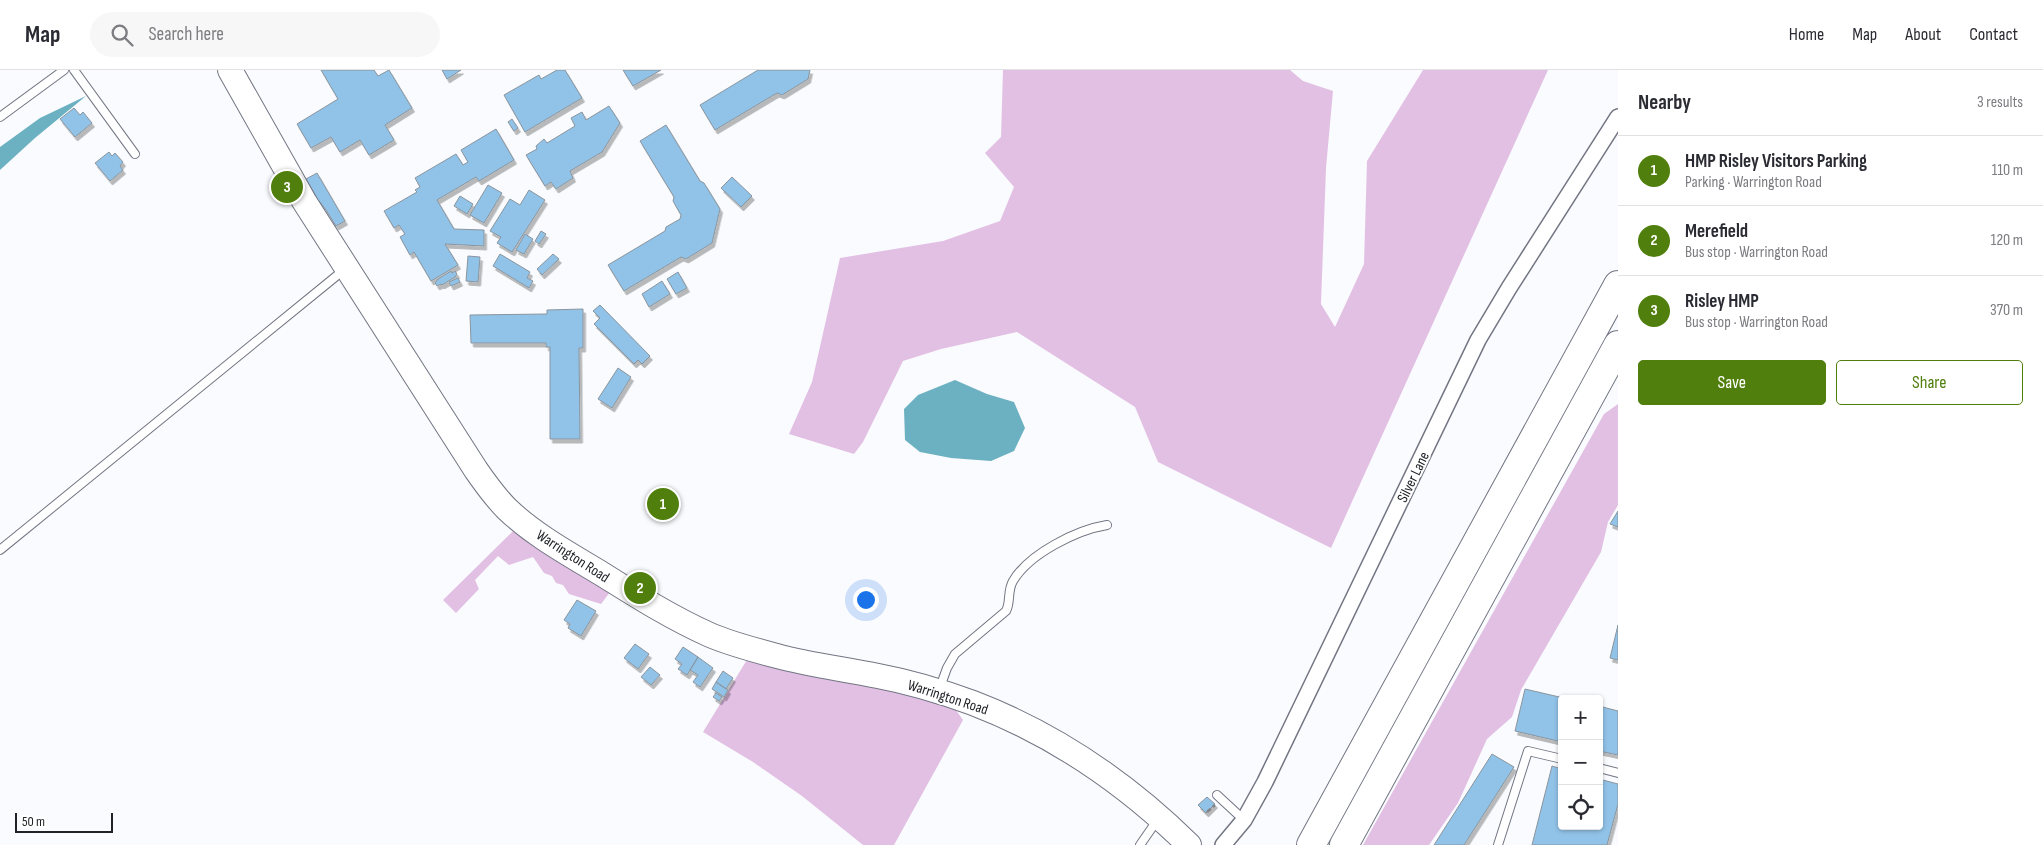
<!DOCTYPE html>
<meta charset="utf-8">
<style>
:root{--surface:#fff;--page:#f7f7f7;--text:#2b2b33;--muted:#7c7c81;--line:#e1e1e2;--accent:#507f0d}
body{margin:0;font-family:"Sofia Sans Condensed",sans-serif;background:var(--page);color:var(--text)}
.controls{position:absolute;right:15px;bottom:15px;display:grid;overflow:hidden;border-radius:5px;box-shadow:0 1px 4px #0004}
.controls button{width:45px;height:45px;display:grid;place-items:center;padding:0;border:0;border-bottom:1px solid var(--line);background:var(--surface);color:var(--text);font:25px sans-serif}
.scale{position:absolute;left:15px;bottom:12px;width:98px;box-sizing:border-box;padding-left:5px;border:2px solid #202227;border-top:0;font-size:14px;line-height:18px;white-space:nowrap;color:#202227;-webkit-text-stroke:4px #fff;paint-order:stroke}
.you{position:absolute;left:865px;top:529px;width:18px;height:18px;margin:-12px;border:4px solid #fff;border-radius:50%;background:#1a73e8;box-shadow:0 0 0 8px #1a73e833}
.badge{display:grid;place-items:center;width:32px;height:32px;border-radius:50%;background:var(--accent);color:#fff;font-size:16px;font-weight:700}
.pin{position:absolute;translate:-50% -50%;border:2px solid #fff;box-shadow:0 1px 5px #0006}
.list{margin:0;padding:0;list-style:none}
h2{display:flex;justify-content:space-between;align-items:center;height:65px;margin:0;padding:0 20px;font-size:21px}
h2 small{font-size:16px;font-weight:400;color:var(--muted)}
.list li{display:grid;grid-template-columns:32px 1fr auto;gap:15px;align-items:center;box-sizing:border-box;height:70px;padding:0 20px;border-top:1px solid var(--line)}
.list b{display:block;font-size:19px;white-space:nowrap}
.list p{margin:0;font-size:16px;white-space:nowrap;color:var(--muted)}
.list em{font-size:16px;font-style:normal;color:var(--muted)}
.actions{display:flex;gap:10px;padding:15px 20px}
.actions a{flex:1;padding:11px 0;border:1px solid var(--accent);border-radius:5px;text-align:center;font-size:18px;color:var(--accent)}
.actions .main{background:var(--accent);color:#fff}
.icon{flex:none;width:28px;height:28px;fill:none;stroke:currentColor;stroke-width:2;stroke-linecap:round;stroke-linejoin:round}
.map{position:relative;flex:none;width:1618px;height:775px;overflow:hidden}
header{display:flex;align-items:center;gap:30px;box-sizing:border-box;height:70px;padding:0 25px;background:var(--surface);border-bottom:1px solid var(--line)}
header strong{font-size:24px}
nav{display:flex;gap:28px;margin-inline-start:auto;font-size:18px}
.search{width:350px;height:45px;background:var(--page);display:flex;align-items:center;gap:12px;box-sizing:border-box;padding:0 18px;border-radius:28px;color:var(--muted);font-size:19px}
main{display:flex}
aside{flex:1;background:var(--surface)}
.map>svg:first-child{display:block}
</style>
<header>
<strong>Map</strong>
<div class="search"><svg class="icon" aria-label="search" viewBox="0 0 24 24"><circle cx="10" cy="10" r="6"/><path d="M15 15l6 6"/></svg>Search here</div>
<nav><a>Home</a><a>Map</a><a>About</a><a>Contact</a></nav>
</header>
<main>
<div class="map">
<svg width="1618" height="775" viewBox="0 0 1618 775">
<defs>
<filter id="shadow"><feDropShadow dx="2.5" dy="4" stdDeviation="0" flood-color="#0004"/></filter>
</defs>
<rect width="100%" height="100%" fill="#fafbfe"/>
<path fill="#e2c0e4" d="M1003,0H1290L1303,11L1333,21L1326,98L1321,234L1335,257L1364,194L1367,91L1423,0H1548L1331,478L1158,392L1135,337L1017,262L941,279L903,291L863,372L854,384L789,364L812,312L840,188L943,171L1000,151L1014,117L985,83L1001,67Z
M1618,334V435L1608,452L1601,482L1521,620L1512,647L1487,669L1458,733L1429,775H1363L1604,344Z
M517,457L610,522L601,534L569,524L563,515L556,513L552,506L544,503L533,487L509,495L498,486L475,510L479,519L456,543L443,530Z
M748,588L951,633L963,650L894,775H863L802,726L753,692L703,662Z"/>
<path fill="#6cb1c1" d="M86,26L35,68L0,100V77L40,48Z
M955,310L987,324L1014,332L1025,358L1014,381L991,391L951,388L920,382L905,370L904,339L918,325Z"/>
<path fill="#91c2e7" stroke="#89959e" filter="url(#shadow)" d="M321,0H374L378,6L389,0L412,38L385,55L394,70L369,85L360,70L340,82L331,67L311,78L297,54L338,29Z
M442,0H461L447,9Z
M557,0H565L582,28L525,62L504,25L539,5L541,9Z
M623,0H661L633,16Z
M758,0H810L808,9L782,25L777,23L715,60L700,35Z
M609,36L620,53L602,82L570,101L573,108L556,119L551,112L545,116L526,85L537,79L536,76L544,69L547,73L575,56L571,48L582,42L586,50Z
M74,38L80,45L83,42L92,53L75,67L60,49Z
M512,49L518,58L514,61L508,52Z
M666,55L700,111L704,113L720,139L712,173L686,189L681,187L624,221L608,195L665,161L666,157L680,149L681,145L673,131L674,127L640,71Z
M496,59L514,90L479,111L476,107L437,130L454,159L484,160V176L445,174L458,195L431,211L414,182L410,185L400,167L405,164L399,155L394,158L384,141L417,122L415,120L420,117L415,108L456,84L463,95L468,92L461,80Z
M109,82L112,86L115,83L123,92L120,96L123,100L110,111L95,93Z
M317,103L345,151L336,156L326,140L319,131L318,132L314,127L316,126L306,109Z
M732,107L752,126L741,137L721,118Z
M488,115L502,123L484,153L470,145Z
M529,120L545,130L512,182L497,173L501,167L490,161L510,129L520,135Z
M460,126L473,134L467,144L454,136Z
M541,161L546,164L539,174L535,171Z
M525,164L533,169L524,184L516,180Z
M500,184L530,202L527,208L533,211L529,218L493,196Z
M553,184L559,189L542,205L537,199Z
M468,186L480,187L478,212L466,211Z
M451,201L452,203L455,201L457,204L455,207L442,215L441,214L437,216L435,213L438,209Z
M678,202L687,218L676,224L667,209Z
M458,208L460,212L451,216L449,212Z
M662,211L670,224L649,237L642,224Z
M600,235L650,286L642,294L638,290L634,294L594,254L600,248L593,241Z
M583,239V278H579L580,369H550V277H546V273H471L470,245L547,244V240Z
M618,298L631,307L612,338L598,329Z
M1618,441V457L1610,454Z
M577,530L596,541L581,566L568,558L570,554L564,550Z
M1618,555V590L1610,588Z
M635,574L649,584L638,599L624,588Z
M683,577L698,587L687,605L678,599L682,594L675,589Z
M698,587L713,598L700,617L693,612L698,605L690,600Z
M650,597L660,605L651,615L641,607Z
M723,601L733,608L726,619L716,612Z
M716,612L728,620L724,627L712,619Z
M1525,619L1568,629H1562V672L1515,661Z
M716,623L722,627L719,631L713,627Z
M1599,636L1618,641V685L1599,681Z
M1492,684L1514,697L1464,775H1434Z
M1552,696L1562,699V756H1599V709L1618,714V734L1607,775H1532Z
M1207,727L1215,734L1206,743L1198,735Z"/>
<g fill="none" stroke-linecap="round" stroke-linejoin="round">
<defs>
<path id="service" d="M74,0L135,84
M0,47L64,0
M0,480L345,199
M939,620L947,598L955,584L1006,541C1011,532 1007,521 1013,511C1029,484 1076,460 1107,455
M1599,698L1618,703
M1217,725L1244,750
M1140,775L1158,749
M1498,775L1528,681L1562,689"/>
<path id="minor" d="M1223,775L1244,750L1265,712L1478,270L1509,218L1618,47"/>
<path id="primary" d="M230,0L304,131L476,400C485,413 495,427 507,439C534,465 569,484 602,504C637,526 672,548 710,565C731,574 754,580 777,586C810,595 844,599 878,606C910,612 943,622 973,633C1054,664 1128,715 1189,775"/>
<path id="motorway" d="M1311,775L1618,215
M1344,775L1618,275"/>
</defs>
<use href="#service" stroke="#727683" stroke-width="10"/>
<use href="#minor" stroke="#727683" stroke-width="18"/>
<use href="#primary" stroke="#727683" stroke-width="26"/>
<use href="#motorway" stroke="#727683" stroke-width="30"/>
<path stroke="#848589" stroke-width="2.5" stroke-dasharray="5 2.5" stroke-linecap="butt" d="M1207,742L1215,735"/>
<use href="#service" stroke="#fff" stroke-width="8"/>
<use href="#minor" stroke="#fff" stroke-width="15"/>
<use href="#primary" stroke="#fff" stroke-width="24"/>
<use href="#motorway" stroke="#fff" stroke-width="28"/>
</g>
<g text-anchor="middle" stroke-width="4" stroke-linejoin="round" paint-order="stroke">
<g font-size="15" fill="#202227" stroke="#fff">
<text transform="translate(1413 407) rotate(-64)" y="5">Silver Lane</text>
<text transform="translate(573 486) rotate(33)" y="5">Warrington Road</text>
<text transform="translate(948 627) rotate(18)" y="5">Warrington Road</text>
</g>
</g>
</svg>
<div class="controls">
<button>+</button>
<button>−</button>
<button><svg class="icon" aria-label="locate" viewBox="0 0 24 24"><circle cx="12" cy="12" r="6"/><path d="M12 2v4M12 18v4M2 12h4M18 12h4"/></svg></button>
</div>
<div class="scale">50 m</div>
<div class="you"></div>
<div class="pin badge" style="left:663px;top:434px">1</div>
<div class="pin badge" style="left:640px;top:518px">2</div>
<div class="pin badge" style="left:287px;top:117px">3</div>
</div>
<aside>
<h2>Nearby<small>3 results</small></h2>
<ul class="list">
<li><span class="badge">1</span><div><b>HMP Risley Visitors Parking</b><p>Parking · Warrington Road</p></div><em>110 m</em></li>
<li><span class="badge">2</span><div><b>Merefield</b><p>Bus stop · Warrington Road</p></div><em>120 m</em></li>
<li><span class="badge">3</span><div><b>Risley HMP</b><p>Bus stop · Warrington Road</p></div><em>370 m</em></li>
</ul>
<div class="actions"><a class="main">Save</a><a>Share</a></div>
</aside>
</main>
